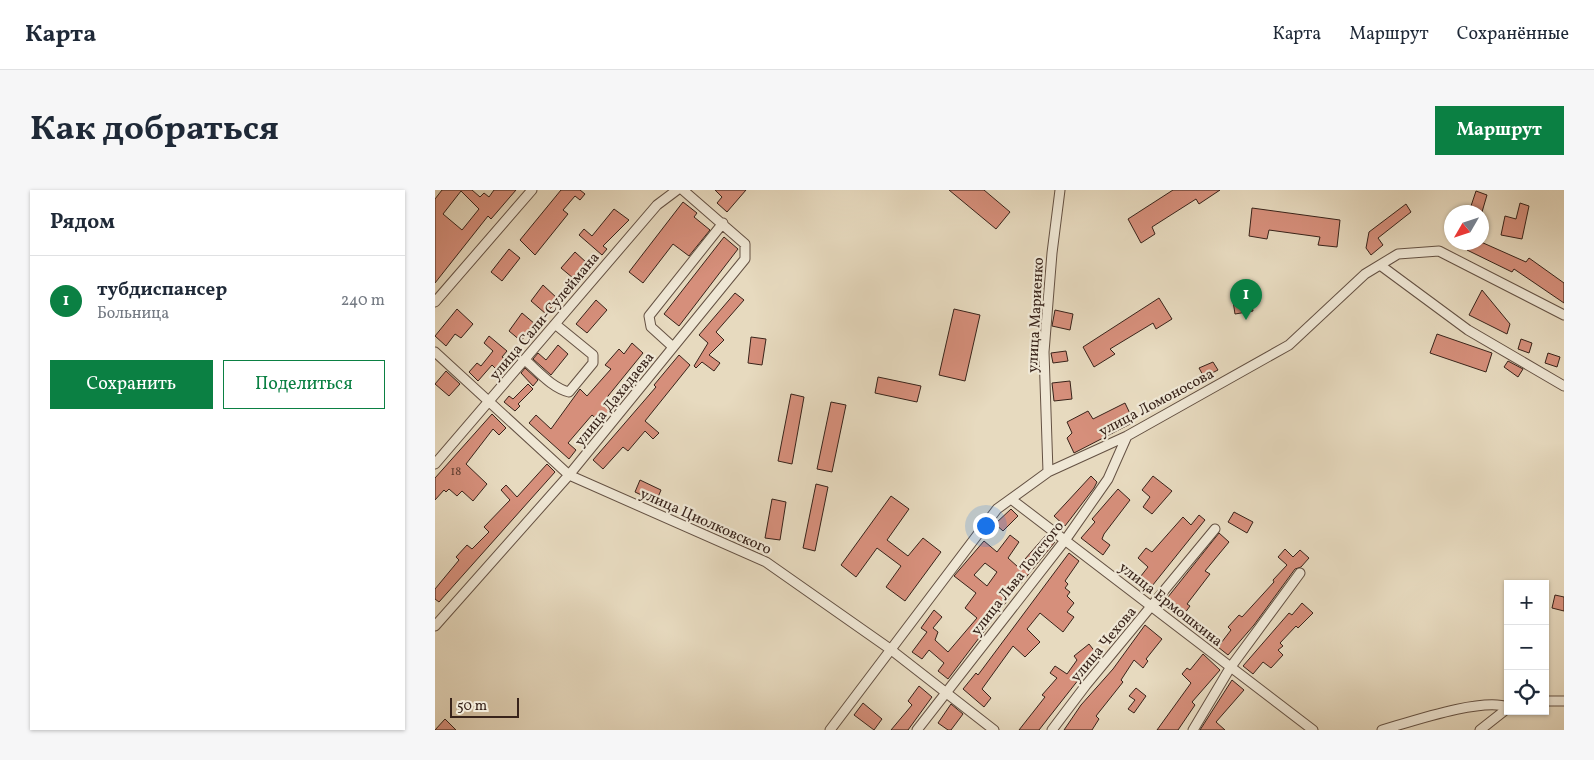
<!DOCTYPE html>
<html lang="ru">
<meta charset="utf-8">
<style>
:root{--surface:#fff;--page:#f6f6f7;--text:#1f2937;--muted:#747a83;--line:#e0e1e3;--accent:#0b8043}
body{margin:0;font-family:Vollkorn,serif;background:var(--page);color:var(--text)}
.controls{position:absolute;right:15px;bottom:15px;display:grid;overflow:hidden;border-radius:0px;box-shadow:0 1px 4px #0004}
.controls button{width:45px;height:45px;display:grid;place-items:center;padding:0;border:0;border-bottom:1px solid var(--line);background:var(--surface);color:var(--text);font:25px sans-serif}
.compass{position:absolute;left:1009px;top:15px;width:45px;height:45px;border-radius:50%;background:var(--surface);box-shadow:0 1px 4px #0004;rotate:231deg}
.scale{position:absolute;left:15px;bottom:12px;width:69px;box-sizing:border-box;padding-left:5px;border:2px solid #38231a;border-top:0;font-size:14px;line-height:18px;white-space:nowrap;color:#38231a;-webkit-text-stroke:4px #efe7d5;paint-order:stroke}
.you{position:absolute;left:550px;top:335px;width:18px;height:18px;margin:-12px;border:4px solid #fff;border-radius:50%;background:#1a73e8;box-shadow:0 0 0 8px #1a73e833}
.badge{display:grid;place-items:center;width:32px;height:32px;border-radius:50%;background:var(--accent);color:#fff;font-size:16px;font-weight:700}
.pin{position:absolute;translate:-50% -41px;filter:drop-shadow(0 1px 2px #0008)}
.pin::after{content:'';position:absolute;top:26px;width:18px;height:15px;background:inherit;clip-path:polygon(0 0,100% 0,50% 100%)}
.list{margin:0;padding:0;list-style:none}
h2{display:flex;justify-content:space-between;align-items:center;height:65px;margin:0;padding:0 20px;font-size:21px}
h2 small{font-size:16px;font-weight:400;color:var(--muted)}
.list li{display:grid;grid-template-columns:32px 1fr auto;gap:15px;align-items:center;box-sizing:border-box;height:90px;padding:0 20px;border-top:1px solid var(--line)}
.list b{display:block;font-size:19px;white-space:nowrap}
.list p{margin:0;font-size:16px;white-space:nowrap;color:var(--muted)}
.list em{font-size:16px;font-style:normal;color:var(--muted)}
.actions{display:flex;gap:10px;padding:15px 20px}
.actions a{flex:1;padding:11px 0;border:1px solid var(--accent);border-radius:0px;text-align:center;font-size:18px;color:var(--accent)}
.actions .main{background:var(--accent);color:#fff}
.icon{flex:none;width:28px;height:28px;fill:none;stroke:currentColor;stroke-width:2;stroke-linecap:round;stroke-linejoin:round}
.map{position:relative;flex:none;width:1129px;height:540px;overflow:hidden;border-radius:0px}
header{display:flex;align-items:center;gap:30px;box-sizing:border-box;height:70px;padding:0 25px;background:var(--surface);border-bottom:1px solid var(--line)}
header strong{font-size:24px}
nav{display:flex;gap:28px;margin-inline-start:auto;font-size:18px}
.intro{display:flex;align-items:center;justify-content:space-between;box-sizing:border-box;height:120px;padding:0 30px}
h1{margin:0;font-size:35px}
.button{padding:12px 22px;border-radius:0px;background:var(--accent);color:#fff;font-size:18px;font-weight:700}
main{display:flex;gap:30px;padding:0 30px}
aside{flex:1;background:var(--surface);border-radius:0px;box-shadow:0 1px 4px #0004}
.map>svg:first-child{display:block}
</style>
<header>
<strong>Карта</strong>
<nav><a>Карта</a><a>Маршрут</a><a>Сохранённые</a></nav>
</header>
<div class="intro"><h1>Как добраться</h1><a class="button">Маршрут</a></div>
<main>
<aside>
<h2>Рядом<small></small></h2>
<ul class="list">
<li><span class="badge">1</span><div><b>тубдиспансер</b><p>Больница</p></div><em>240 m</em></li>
</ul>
<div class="actions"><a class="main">Сохранить</a><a>Поделиться</a></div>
</aside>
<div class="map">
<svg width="1129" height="540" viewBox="0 0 1129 540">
<rect width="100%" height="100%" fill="#e7dabf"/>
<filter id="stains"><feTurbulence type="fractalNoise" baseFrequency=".004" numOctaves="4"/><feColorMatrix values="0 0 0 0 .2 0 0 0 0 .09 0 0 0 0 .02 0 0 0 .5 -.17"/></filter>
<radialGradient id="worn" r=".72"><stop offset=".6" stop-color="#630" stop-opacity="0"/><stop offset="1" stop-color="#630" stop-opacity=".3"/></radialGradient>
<path fill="#d68f7b" stroke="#38231a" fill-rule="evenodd" d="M7,0H37L45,7L49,3L54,7L59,0H81L56,29L53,26L0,93V9ZM26,1L44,19L27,40L8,24Z
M126,0H145L150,4L145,10L140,6L128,20L133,24L100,65L85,50Z
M280,0H311L292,22L282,13L287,7Z
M514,0H549L575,22L561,39Z
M738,0H785L764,14L761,9L717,37L720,44L706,53L693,29Z
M1041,1L1052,5L1047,22H1034Z
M248,12L262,23L259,27L275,40L254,66L238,54L208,93L194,82Z
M1085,13L1094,16L1087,49L1066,45L1070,26L1081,29Z
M971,14L976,22L943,48L948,55L936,65L931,58L934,42Z
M817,18L905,30L902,57L883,55L885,47L834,40L832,49L814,46Z
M179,19L194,30L168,56L172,59L167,65L144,45L149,39L157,46Z
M289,47L303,59L244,136L229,124Z
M1035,52H1046L1091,72L1094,68L1129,93V113L1079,79L1077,82L1032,60Z
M74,59L85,68L67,91L56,82Z
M140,62L152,73L147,80L151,84L144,93L126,78Z
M108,95L123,109L111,124L96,111Z
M1047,100L1075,134L1072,144L1034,125Z
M300,103L309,110L281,142L289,150L274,165L285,173L279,181L267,172L261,178L259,176L273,153L264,145Z
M724,108L737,129L721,139L718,133L675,159L680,164L659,177L648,157Z
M816,109L818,121L800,124L798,111Z
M161,110L172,120L152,143L141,134Z
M22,119L38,134L26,148L20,144L11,156L0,146Z
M519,119L545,125L530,191L504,185Z
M620,120L638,124L635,140L617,136Z
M87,123L100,134L86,151L74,141Z
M1002,144L1057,163L1051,182L995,163Z
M54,146L72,161L67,167L70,169L61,179L57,175L43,191L34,182L42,173L46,176L58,161L49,153Z
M316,147L331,149L327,175L313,173Z
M1086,149L1097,153L1094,163L1083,159Z
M197,153L208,163L169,211L177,218L165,232L157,225L133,253L141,260L134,269L94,233L101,225L116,239L145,199L152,206L176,179L170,175L184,159L189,164Z
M123,155L133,164L116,185L98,169L103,163L111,170Z
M631,161L633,171L618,173L616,163Z
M1113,163L1125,167L1122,177L1110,173Z
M244,165L255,175L210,231L224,243L218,249L210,241L193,261L188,257L168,279L158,270L221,197L219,195Z
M1073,171L1088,179L1083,187L1069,177Z
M778,172L783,180L769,187L764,178Z
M90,178L103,190L98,196L86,183Z
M11,181L25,194L14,206L0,194Z
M443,187L486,196L482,212L440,203Z
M635,191L637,209L619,211L617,193Z
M93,194L98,199L83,214L85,216L80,221L69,212L74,206L78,209Z
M356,204L369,207L357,274L343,271Z
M396,212L411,215L397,282L382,279Z
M690,213L699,232L639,263L632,248L637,243L632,232L653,221L658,229Z
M57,224L71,238L64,245L58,239L31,274L52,294L38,311L27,301L22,306L14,299L11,302L9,300L0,310V288Z
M112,274L120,282L4,412L0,409V399L24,370L21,367L32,355L37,359L54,342L49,337L75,310L66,300L71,295L82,307Z
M656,286L662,292L659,298L630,336L619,326Z
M718,286L737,301L717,324L708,317L715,307L707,300Z
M205,290L226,300L221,312L200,302Z
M381,294L393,297L380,361L368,358Z
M683,299L695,310L669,344L667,349L675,355L668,365L646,348L660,332L657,329Z
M456,306L474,319L452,350L473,366L488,348L506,362L470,411L451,397L466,376L442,358L421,387L406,375Z
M337,309L351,312L345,350L330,348Z
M576,319L583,326L568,341L560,334Z
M799,322L818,332L812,343L793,332Z
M764,325L770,330L713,401L702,391L713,377L703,368L711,358L717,362L748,327L756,335Z
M784,343L794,352L770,381L775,384L752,414L755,416L747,427L729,412Z
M575,345L584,352L573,368L583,377L611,345L620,352L578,403L513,489L503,481L509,473L494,460L487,469L477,462L492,442L486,438L499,420L507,427L498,438L503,442L500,450L513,462L542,428L530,418L541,403L519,386L549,351L562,362ZM550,373L562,382L552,396L539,385Z
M850,359L858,367L865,360L874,368L866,377L860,379L819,435L793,465L783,457L796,440L793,437L804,425L807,427L839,392L838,390L852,375L843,367Z
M634,363L644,371L630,391L633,394L630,398L635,402L632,406L639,413L632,422L639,427L628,442L605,423L592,439L605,452L590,467L578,456L547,499L556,508L549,517L528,499L541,483L543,485Z
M1120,405L1129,407V421L1117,418Z
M867,413L878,423L863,438L861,436L845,453L848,456L843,460L848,465L836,478L828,472L818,484L808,476L854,423L857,425Z
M710,435L727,449L711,469L713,471L708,478L699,470L686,490L688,492L661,526L664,529L657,540H629L646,515L678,479Z
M654,454L665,468L651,480L604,540H584L610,507L607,505L622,488L615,483L620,476L632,484L642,470L639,466Z
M768,464L785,480L757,512L760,515L743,540H722L756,493L747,484L752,478L755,480Z
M797,490L809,500L781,532L790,540H765Z
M484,496L497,507L473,540H456L477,515L473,511Z
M701,498L711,506L699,523L693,519L700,510L694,506Z
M428,513L447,529L439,540L419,525Z
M516,514L528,524L516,540H513L503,533Z
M10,529L21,540H0Z"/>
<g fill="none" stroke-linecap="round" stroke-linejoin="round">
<defs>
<path id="street" d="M945,75L1033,140L1129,196
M0,112L97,0
M238,157L216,137L214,126L288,33
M0,162L134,285L331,372L455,459L559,540
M90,170C103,181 117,198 134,202L158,173V165L120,134
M0,274L222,15L242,0
M613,282L609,162L617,63L625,0
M576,309L878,540
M0,436L134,285L310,69V54L248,0
M1110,511H1129
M395,540L562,319L613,282L692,246L854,155L930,84L963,64L1004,61L1129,125
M482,540L631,349L673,289L692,246
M617,540L651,495L780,339
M758,540L795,478L865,383
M947,540C975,532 1047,507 1073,517
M1045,540L1073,518"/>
</defs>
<use href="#street" stroke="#645143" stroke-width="11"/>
<use href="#street" stroke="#efe7d5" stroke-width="9"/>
</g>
<g text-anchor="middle" stroke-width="4.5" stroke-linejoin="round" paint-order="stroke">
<g font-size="12" fill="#603e32">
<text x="21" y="285">18</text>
</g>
<g font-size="15" fill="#38231a" stroke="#efe7d5">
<text transform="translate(600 125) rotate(-87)" y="5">улица Мариенко</text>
<text transform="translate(109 126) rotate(-50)" y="5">улица Сали-Сулеймана</text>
<text transform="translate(179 209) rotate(-51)" y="5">улица Дахадаева</text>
<text transform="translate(721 212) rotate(-28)" y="5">улица Ломоносова</text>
<text transform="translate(271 331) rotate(24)" y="5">улица Циолковского</text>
<text transform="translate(582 388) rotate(-52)" y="5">улица Льва Толстого</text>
<text transform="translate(736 414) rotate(38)" y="5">улица Ермошкина</text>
<text transform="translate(668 454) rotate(-50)" y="5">улица Чехова</text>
</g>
</g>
<rect width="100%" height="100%" filter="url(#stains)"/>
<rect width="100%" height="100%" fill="url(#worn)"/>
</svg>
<div class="controls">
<button>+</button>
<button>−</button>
<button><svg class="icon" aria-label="locate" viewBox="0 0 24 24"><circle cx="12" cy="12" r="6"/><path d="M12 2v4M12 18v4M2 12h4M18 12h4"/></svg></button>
</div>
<svg class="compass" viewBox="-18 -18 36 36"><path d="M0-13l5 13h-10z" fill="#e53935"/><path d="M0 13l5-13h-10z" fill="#747a83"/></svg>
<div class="scale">50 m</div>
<div class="you"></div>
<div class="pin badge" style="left:811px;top:130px">1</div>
</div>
</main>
